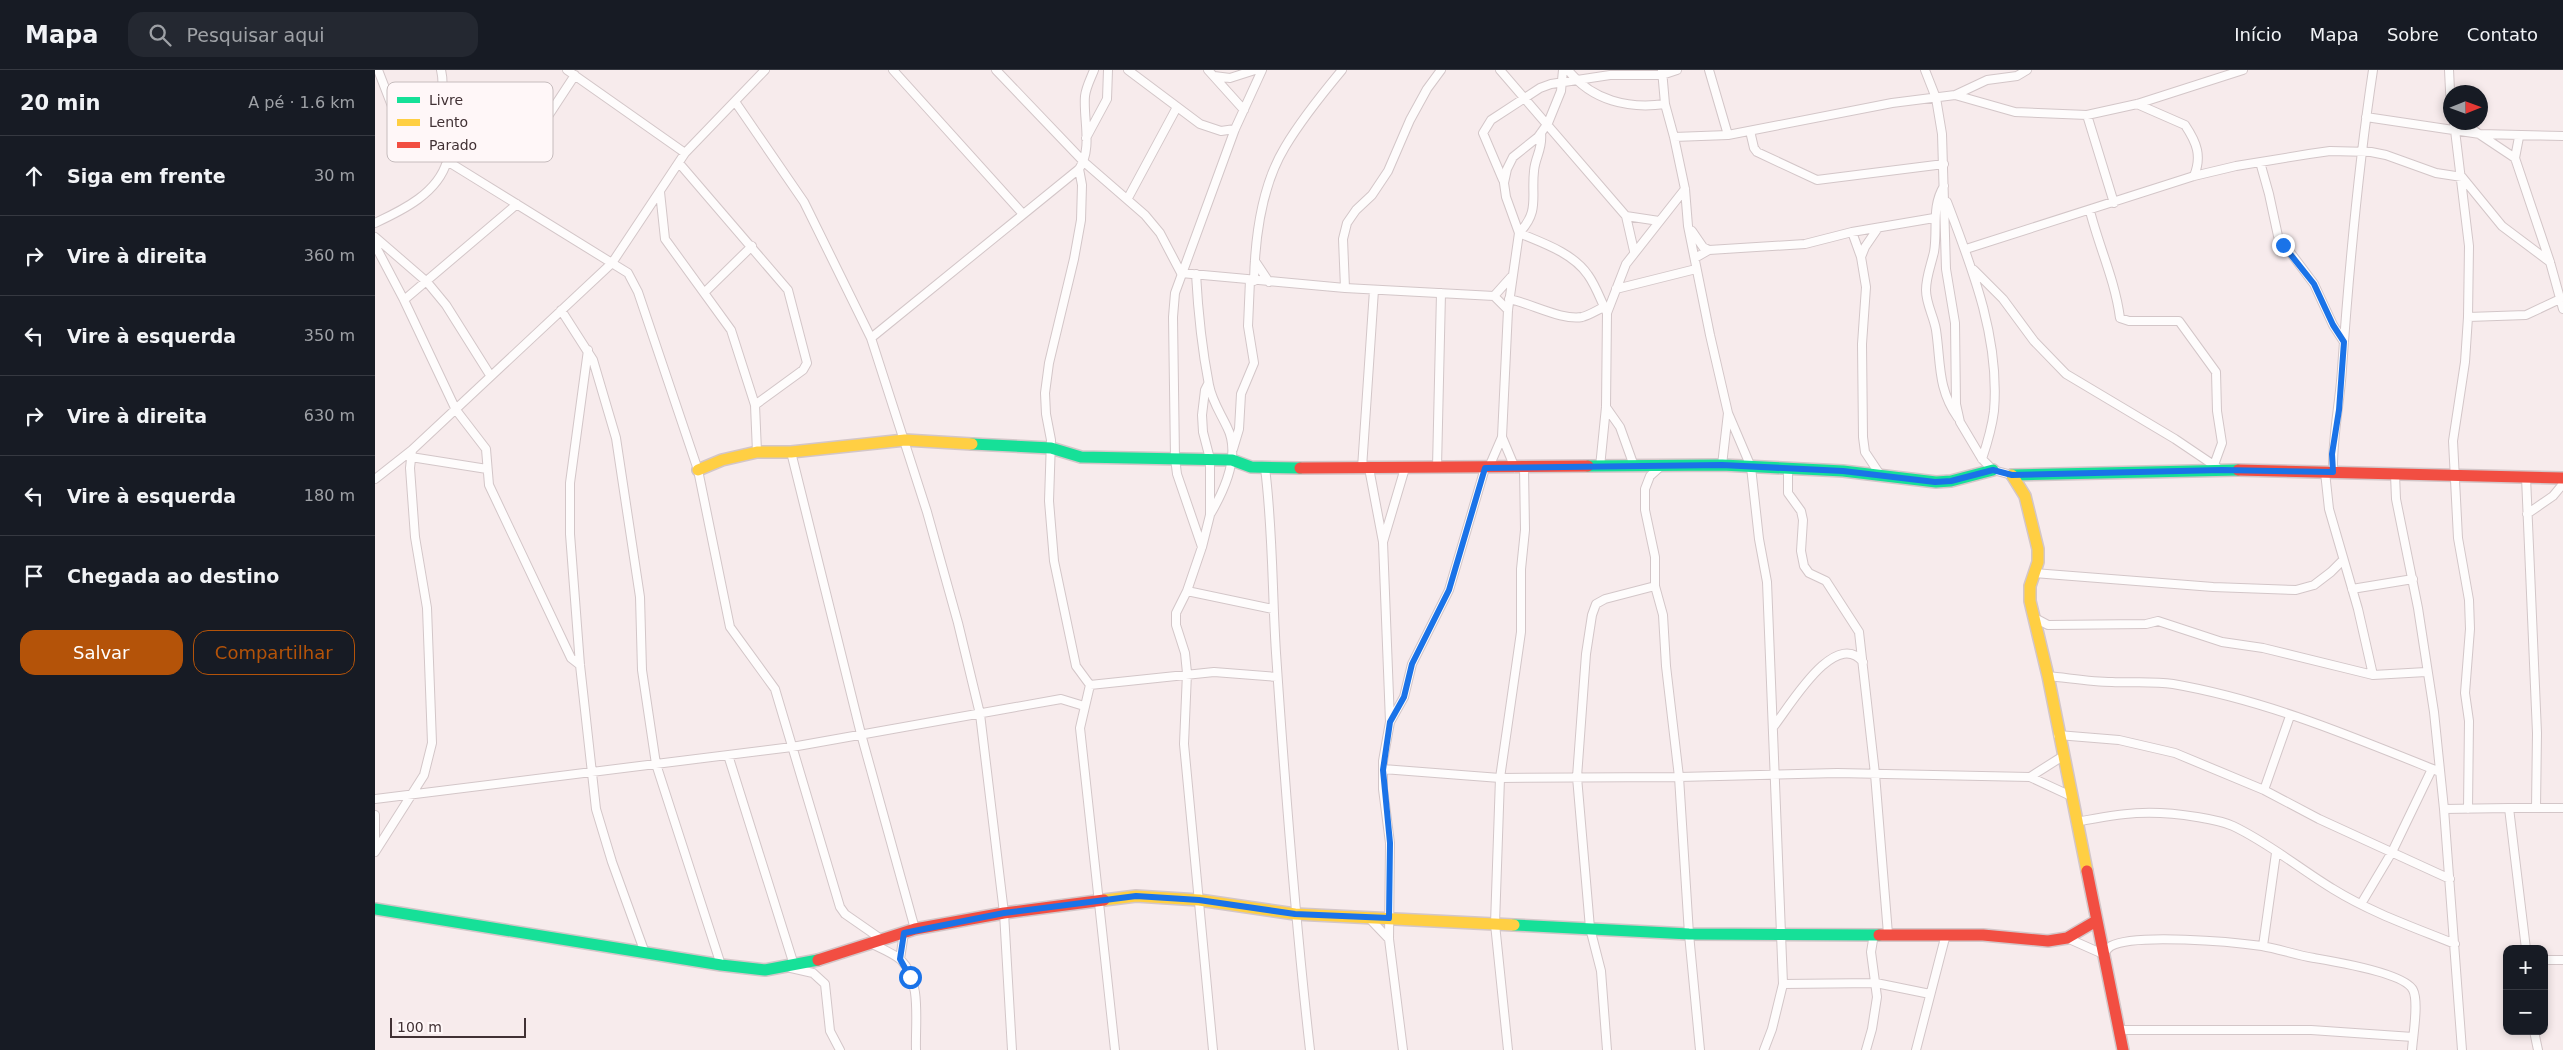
<!DOCTYPE html>
<html lang="pt">
<meta charset="utf-8">
<style>
:root{--surface:#171b24;--page:#242831;--text:#f1f3f6;--muted:#9ea1a6;--line:#363941;--accent:#b45309}
body{margin:0;font-family:"DejaVu Sans",sans-serif;background:var(--page);color:var(--text)}
.controls{position:absolute;right:15px;bottom:15px;display:grid;overflow:hidden;border-radius:10px;box-shadow:0 2px 8px #0003}
.controls button{width:45px;height:45px;display:grid;place-items:center;padding:0;border:0;border-bottom:1px solid var(--line);background:var(--surface);color:var(--text);font:25px sans-serif}
.compass{position:absolute;left:2068px;top:15px;width:45px;height:45px;border-radius:50%;background:var(--surface);box-shadow:0 2px 8px #0003;rotate:89deg}
.scale{position:absolute;left:15px;bottom:12px;width:136px;box-sizing:border-box;padding-left:5px;border:2px solid #413134;border-top:0;font-size:14px;line-height:18px;white-space:nowrap;color:#413134;-webkit-text-stroke:4px #fff7f8;paint-order:stroke}
.stop{position:absolute;width:15px;height:15px;margin:-11px;border:4px solid #1a73e8;border-radius:50%;background:#fff}
.stop.end{background:#1a73e8;border-color:#fff;box-shadow:0 1px 5px #0008}
.list{margin:0;padding:0;list-style:none}
h2{display:flex;justify-content:space-between;align-items:center;height:65px;margin:0;padding:0 20px;font-size:21px}
h2 small{font-size:16px;font-weight:400;color:var(--muted)}
.list li{display:grid;grid-template-columns:32px 1fr auto;gap:15px;align-items:center;box-sizing:border-box;height:80px;padding:0 20px;border-top:1px solid var(--line)}
.list b{display:block;font-size:19px;white-space:nowrap}
.list em{font-size:16px;font-style:normal;color:var(--muted)}
.actions{display:flex;gap:10px;padding:15px 20px}
.actions a{flex:1;padding:11px 0;border:1px solid var(--accent);border-radius:15px;text-align:center;font-size:18px;color:var(--accent)}
.actions .main{background:var(--accent);color:#fff}
.icon{flex:none;width:28px;height:28px;fill:none;stroke:currentColor;stroke-width:2;stroke-linecap:round;stroke-linejoin:round}
.map{position:relative;flex:none;width:2188px;height:980px;overflow:hidden}
header{display:flex;align-items:center;gap:30px;box-sizing:border-box;height:70px;padding:0 25px;background:var(--surface);border-bottom:1px solid var(--line)}
header strong{font-size:24px}
nav{display:flex;gap:28px;margin-inline-start:auto;font-size:18px}
.search{width:350px;height:45px;background:var(--page);display:flex;align-items:center;gap:12px;box-sizing:border-box;padding:0 18px;border-radius:15px;color:var(--muted);font-size:19px}
main{display:flex}
aside{flex:1;background:var(--surface)}
.map>svg:first-child{display:block}
</style>
<header>
<strong>Mapa</strong>
<div class="search"><svg class="icon" aria-label="search" viewBox="0 0 24 24"><circle cx="10" cy="10" r="6"/><path d="M15 15l6 6"/></svg>Pesquisar aqui</div>
<nav><a>Início</a><a>Mapa</a><a>Sobre</a><a>Contato</a></nav>
</header>
<main>
<aside>
<h2>20 min<small>A pé · 1.6 km</small></h2>
<ul class="list">
<li><svg class="icon" aria-label="ahead" viewBox="0 0 24 24"><path d="M12 20V5M6 11l6-6 6 6"/></svg><div><b>Siga em frente</b></div><em>30 m</em></li>
<li><svg class="icon" aria-label="right" viewBox="0 0 24 24"><path d="M7 20v-9h11M14 6l5 5-5 5"/></svg><div><b>Vire à direita</b></div><em>360 m</em></li>
<li><svg class="icon" aria-label="left" viewBox="0 0 24 24"><path d="M17 20v-9H6M10 6l-5 5 5 5"/></svg><div><b>Vire à esquerda</b></div><em>350 m</em></li>
<li><svg class="icon" aria-label="right" viewBox="0 0 24 24"><path d="M7 20v-9h11M14 6l5 5-5 5"/></svg><div><b>Vire à direita</b></div><em>630 m</em></li>
<li><svg class="icon" aria-label="left" viewBox="0 0 24 24"><path d="M17 20v-9H6M10 6l-5 5 5 5"/></svg><div><b>Vire à esquerda</b></div><em>180 m</em></li>
<li><svg class="icon" aria-label="arrive" viewBox="0 0 24 24"><path d="M6 21V4h12l-3 4 3 4H6"/></svg><div><b>Chegada ao destino</b></div></li>
</ul>
<div class="actions"><a class="main">Salvar</a><a>Compartilhar</a></div>
</aside>
<div class="map">
<svg width="2188" height="980" viewBox="0 0 2188 980">
<rect width="100%" height="100%" fill="#f7ebec"/>
<g fill="none" stroke-linecap="round" stroke-linejoin="round">
<defs>
<path id="street" d="M3,0L22,49L28,55L72,91L253,203L263,222L323,400L355,557L400,619L465,837L470,844L506,869
M192,0L310,83
M518,0L648,144
M621,0L709,92L770,145L785,163L806,203
M753,0L825,54L846,61L860,59
M833,0L869,40
M1125,0L1251,146L1259,181
M1193,0C1217,31 1254,39 1290,34
M1287,0L1290,34L1299,67L1310,119L1313,156L1335,265L1353,343L1376,397L1384,469L1392,512L1408,914L1397,959L1389,980
M1334,0L1353,65
M1550,0L1561,28L1567,64L1571,199L1580,253L1581,334L1585,352L1607,389L1618,400L1637,405
M2074,0L2076,40
M839,6L855,8L880,0
M68,22L95,20L105,23L157,67L160,66L200,5
M1580,25L1640,42L1712,45L1762,34L1868,0
M361,33L429,132L496,268L552,442L583,553L605,644L629,843L637,980
M1762,34L1810,55C1822,73 1827,86 1819,106
M1712,45L1739,133
M1991,47L2105,64L2188,66
M2079,52L2094,176L2093,247L2090,292L2078,371L2083,468L2094,530L2095,559L2090,623L2094,651L2093,739
M2086,52L2140,88
M1375,61L1379,78L1382,82L1442,110L1569,94
M40,65C59,48 72,26 66,0
M1299,67L1353,65L1517,33L1580,25L1612,10L1642,6L1652,0
M2144,67L2140,88L2175,192L2188,239
M711,68L732,29L733,0
M1885,92L1894,124L1903,166L1939,214L1958,255L1969,272
M304,93L413,220L432,293L428,300L380,335
M704,99L707,115L706,150L699,189L674,293L670,323L671,344L676,370L674,431L679,491L701,596L715,615L839,602L902,607
M1128,110L1108,63L1116,50L1165,18L1176,14L1235,5H1287L1302,0
M1569,116C1556,137 1563,159 1559,182C1556,195 1551,207 1551,220C1551,234 1559,247 1561,260C1566,293 1562,318 1583,348
M285,122L290,169L356,260L380,335L382,382
M753,128L802,37
M1572,132C1597,198 1625,268 1619,341C1617,357 1612,374 1607,389
M1715,141C1724,177 1740,210 1745,248L1754,251H1804L1841,302L1842,341L1847,373L1839,395
M1251,146L1284,151
M0,153C28,140 63,123 72,91
M1317,161L1328,177L1334,180
M1477,162L1486,187L1491,217L1487,274L1488,367L1490,382L1506,406
M1144,163C1168,173 1198,183 1213,205C1221,216 1226,231 1232,243
M1144,163C1165,141 1156,127 1159,101C1160,87 1168,79 1166,63
M0,167L52,212L71,235L115,305
M0,175L29,230L81,340L111,379L114,415L196,588L205,595
M1591,179L1819,106L1861,96L1934,84L1955,81L1996,82L2011,85L2061,103L2087,107L2127,156L2175,192
M1486,187L1490,177L1503,158
M1320,188L1334,180L1430,174L1477,162L1559,148
M880,191L894,212
M1599,200L1628,229L1659,271L1691,304L1800,369L1843,398
M806,203L970,218L1119,226L1133,240
M821,204C823,241 827,279 834,315C837,331 845,342 852,357C866,384 850,419 836,443
M879,211C880,168 887,115 910,77C926,50 947,24 967,0
M970,218L968,169L972,153L981,140L997,125L1013,101L1035,50L1052,19L1066,0
M1241,219L1321,199
M330,222L377,176
M1119,226L1136,207
M1134,229C1155,233 1188,251 1207,247C1215,245 1222,240 1229,237
M29,230L142,134
M186,240L218,290L241,368L265,527L267,600L281,694L346,895
M2093,247L2151,245L2185,229
M496,268L704,99C718,79 708,49 710,26C711,17 716,8 719,0
M213,280L195,413V464L205,595L221,739L237,792L270,883
M833,314L830,320L827,345L828,362L835,389V445L827,477L812,521L801,543V555L810,583L812,603L809,674L838,980
M1231,337L1245,357L1259,396
M1127,367L1140,398
M858,379L864,359L866,324L879,293L873,256L875,210
M416,382L486,664L540,859
M36,387L112,399
M1347,395L1353,343
M1062,397L1066,223
M1114,397L1127,367L1133,240L1144,163L1131,127L1129,113L1132,99L1138,87L1163,67L1173,53L1186,21L1188,0
M1225,397L1231,337L1232,243L1251,194L1310,119
M1285,397L1275,406L1270,419V440L1280,487V516L1288,545L1291,596L1304,707L1314,864L1325,980
M890,398C898,460 897,521 901,583C910,716 920,848 935,980
M987,398L999,220
M994,398L1008,472L1015,652L1008,691V719L1015,773L1014,869L1028,980
M1413,399V423L1426,441L1428,450L1426,481L1429,496L1434,503L1451,511L1484,562L1500,704L1513,864
M1950,402L1954,439L1983,539L1998,605L2051,602
M1958,402C1957,368 1965,333 1967,299C1974,199 1983,99 1998,0
M2020,404L2021,429L2043,538L2059,642L2069,739L2087,980
M2151,407L2162,663L2161,738
M0,409L37,380L237,193L310,83L390,0
M2152,444L2178,426L2188,414
M1008,472L1030,398
M827,477L802,404L800,388L798,247L800,223L860,59L887,0
M1659,503L1838,517L1921,520L1939,515L1956,502L1968,490
M1977,519L2038,509
M812,521L898,539
M1658,547L1673,555L1771,554L1783,551L1847,572L1888,578L1998,605
M1673,606C1694,608 1716,612 1737,612C1758,613 1778,611 1798,614C1891,630 1978,667 2065,702
M715,615L705,658L740,980
M1015,652L1029,627L1037,594L1074,520L1110,398
M1399,656C1415,636 1460,558 1488,592
M1683,665L1744,670L1800,683L1889,720L1944,749L2075,809
M353,685L419,895
M1008,699L1125,708L1304,707L1462,703L1655,707L1696,726
M1655,707L1688,686
M1889,720L1915,646
M0,729L417,677L686,629L709,636
M2134,738H2188
M2069,739L2134,738L2151,879
M0,745V777
M1701,752C1748,743 1774,739 1822,747C1834,749 1847,751 1858,756C1894,773 1925,799 1958,819C1997,843 2038,857 2080,874
M0,782L49,705L57,673L52,538L40,467L35,398L37,380
M1986,834L2017,782L2057,699
M993,847L1014,869
M1692,868L1728,884C1730,882 1733,878 1736,876C1760,863 1858,872 1887,876C1904,879 1921,885 1939,888C1957,891 2030,903 2038,920C2044,932 2038,965 2037,980
M495,873C505,878 518,883 526,890C547,911 540,953 541,980
M1888,876L1901,783
M525,889L529,863
M2169,890H2188
M416,898L438,903L450,914L455,961L465,980
M1408,914L1501,913L1555,924
M1745,960H1936L2038,967
M2159,961L2163,980
M1133,980L1120,854L1125,708L1146,562V499L1150,460L1149,398
M1232,980L1226,901L1215,858L1202,707L1211,584L1217,545L1221,534L1230,529L1280,516
M1491,980L1497,959L1502,927L1496,882L1499,864
M1541,980L1571,864"/>
<path id="fast" d="M597,374L676,378L706,387L857,390L876,397L925,398
M1213,396L1347,395L1468,401L1561,412L1576,411L1618,400
M1637,405L1863,400
M0,839L346,895L390,900L443,890
M1139,855L1314,864L1504,865"/>
<path id="slow" d="M323,400L347,390L382,382H416L530,370L597,374
M1637,405L1650,426L1663,479V492L1655,516V531L1673,606L1712,801
M729,830L761,826L824,830L920,844L1139,855"/>
<path id="jam" d="M925,398L1213,396
M1863,400L2188,408
M1712,801L1748,980
M1504,865H1608L1673,871L1692,868L1721,851
M443,890L540,859L629,843L729,830"/>
</defs>
<use href="#street" stroke="#d3c6c8" stroke-width="10"/>
<use href="#fast" stroke="#d3c6c8" stroke-width="14"/>
<use href="#slow" stroke="#d3c6c8" stroke-width="14"/>
<use href="#jam" stroke="#d3c6c8" stroke-width="14"/>
<use href="#street" stroke="#fefcfc" stroke-width="8"/>
<use href="#fast" stroke="#16e098" stroke-width="11"/>
<use href="#slow" stroke="#ffcf43" stroke-width="11"/>
<use href="#jam" stroke="#f24e42" stroke-width="11"/>
</g>
<g fill="none" stroke-linecap="round" stroke-linejoin="round">
<path stroke="#1a73e8" stroke-width="6" d="M535,907L525,889L529,863L629,843L761,826L824,830L920,844L1014,848L1015,773L1008,700L1015,652L1029,627L1037,594L1074,520L1110,398L1347,395L1468,401L1560,412L1576,411L1618,400L1637,405L1847,400L1958,402L1957,384L1964,340L1969,272L1958,255L1939,214L1908,175"/>
</g>
<rect x="12" y="12" width="166" height="80" rx="8" fill="#fff7f8" stroke="#c6bcbd" stroke-width="1"/>
<rect x="22" y="27" width="23" height="6" fill="#16e098"/>
<rect x="22" y="49" width="23" height="7" fill="#ffcf43"/>
<rect x="22" y="72" width="23" height="6" fill="#f24e42"/>
<g font-size="14" fill="#413134">
<text x="54" y="35">Livre</text>
<text x="54" y="57">Lento</text>
<text x="54" y="80">Parado</text>
</g>
</svg>
<div class="controls">
<button>+</button>
<button>−</button>
</div>
<svg class="compass" viewBox="-18 -18 36 36"><path d="M0-13l5 13h-10z" fill="#e53935"/><path d="M0 13l5-13h-10z" fill="#9ea1a6"/></svg>
<div class="scale">100 m</div>
<div class="stop" style="left:535px;top:907px"></div>
<div class="stop end" style="left:1908px;top:175px"></div>
</div>
</main>
